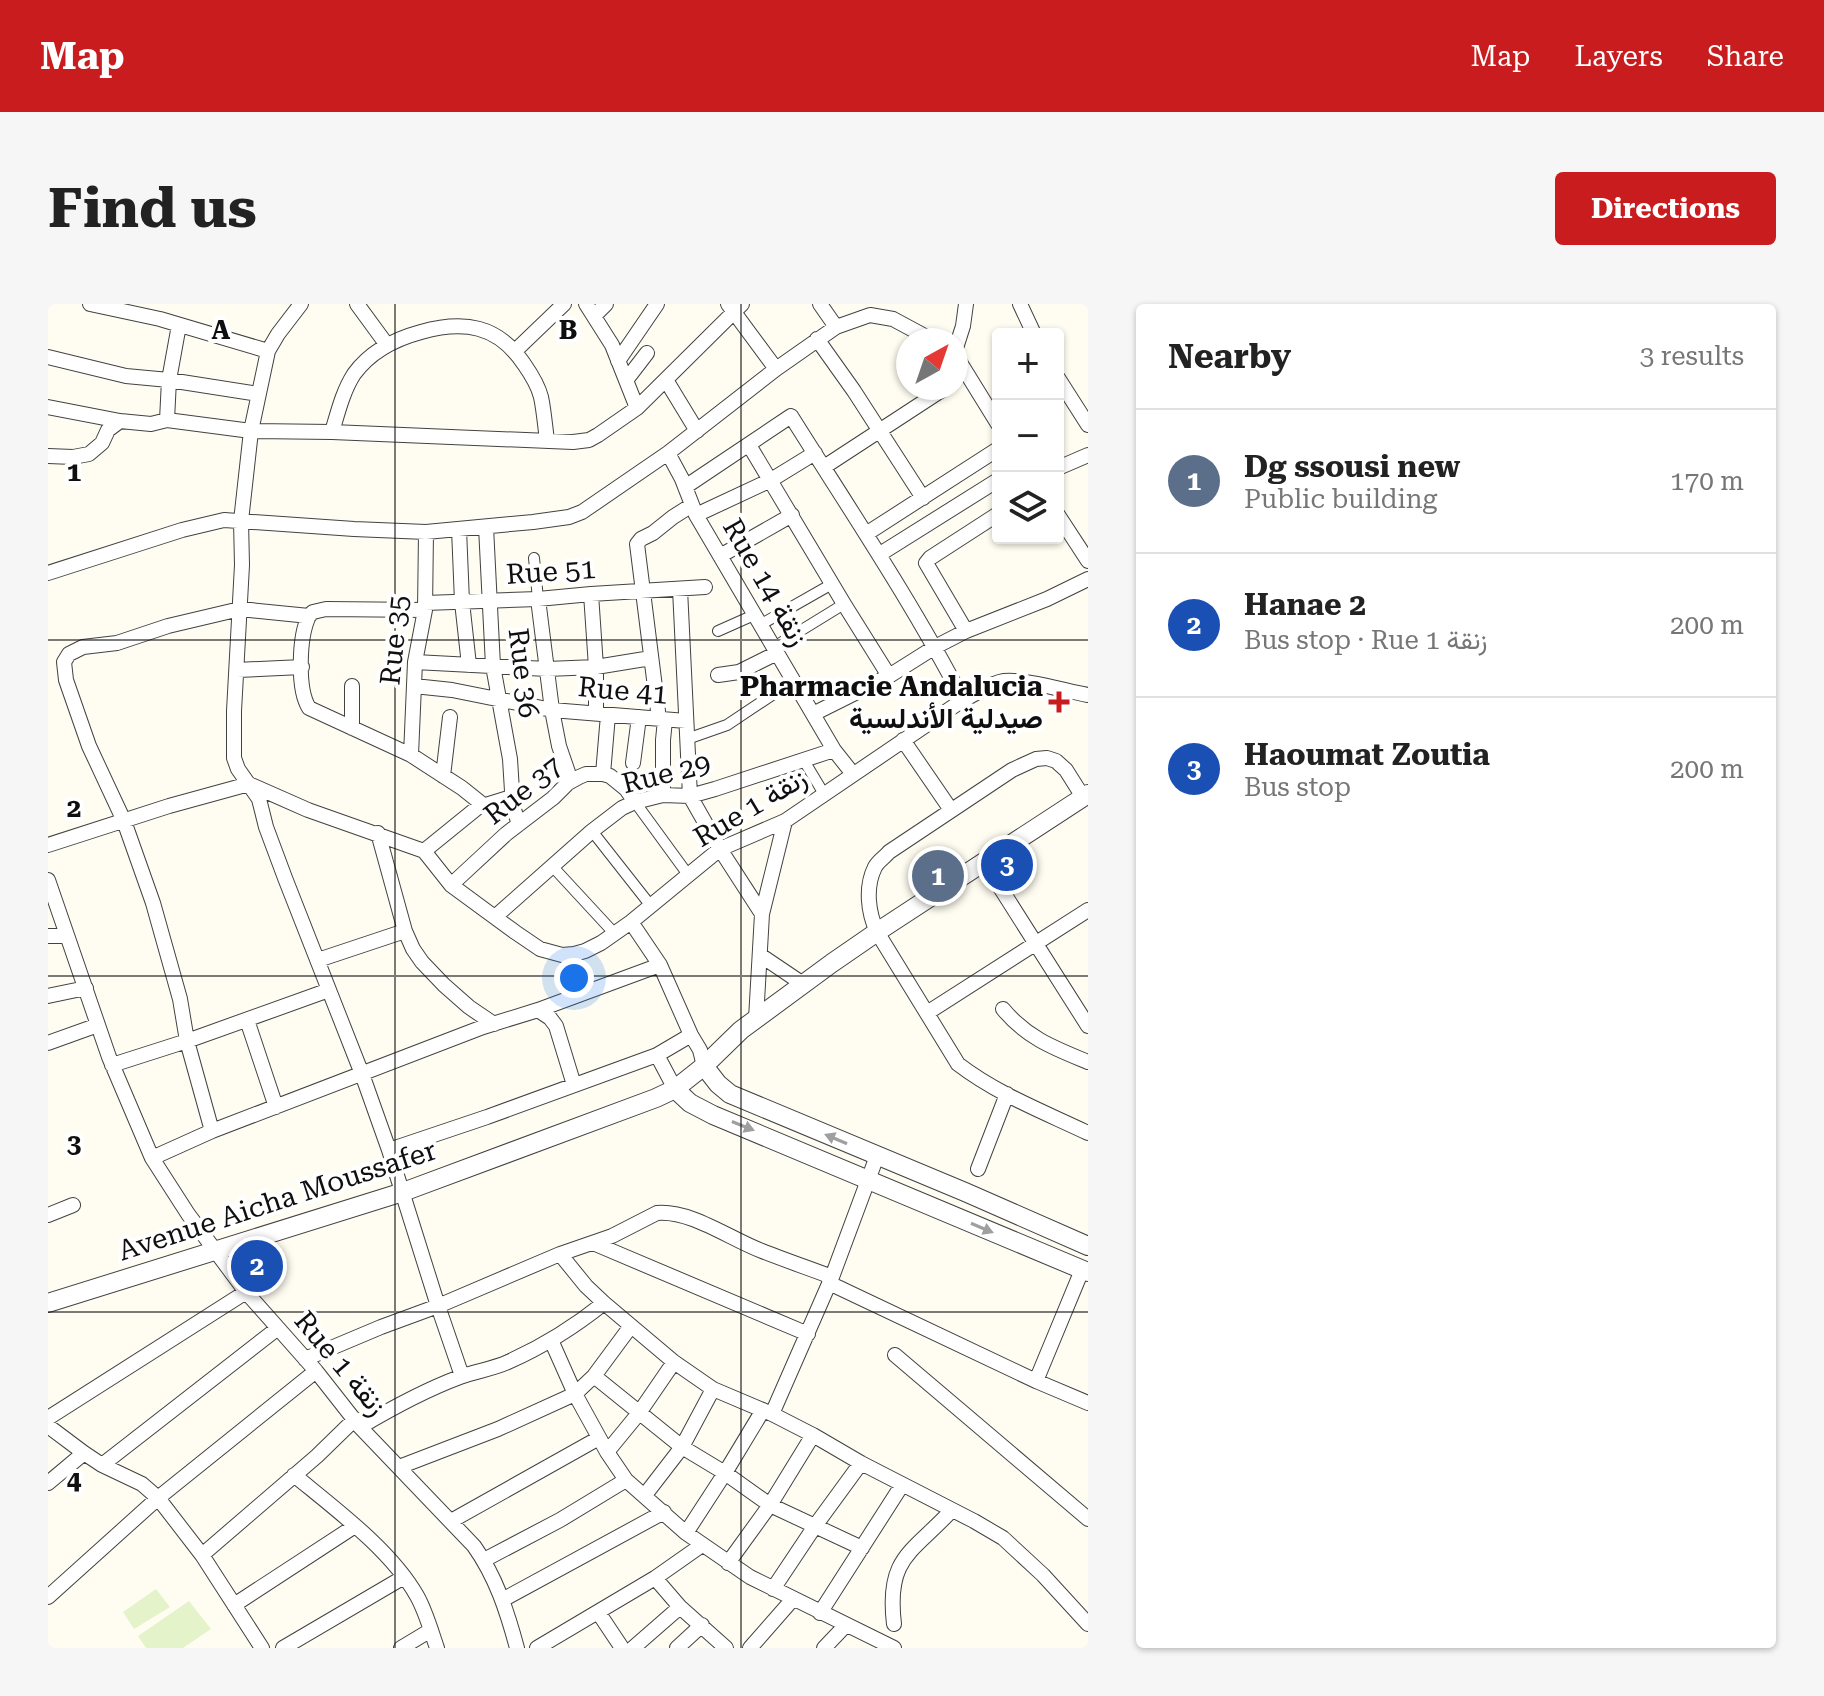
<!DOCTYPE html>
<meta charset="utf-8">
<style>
:root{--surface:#fff;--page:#f6f6f6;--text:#222;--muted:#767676;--line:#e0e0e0;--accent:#c91c1f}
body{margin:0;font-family:"Roboto Serif",Vazirmatn,serif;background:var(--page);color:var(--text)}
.controls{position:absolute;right:24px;top:24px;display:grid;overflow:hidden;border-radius:8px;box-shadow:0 2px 6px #0004}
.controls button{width:72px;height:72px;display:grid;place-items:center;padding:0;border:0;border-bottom:2px solid var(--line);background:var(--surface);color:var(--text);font:40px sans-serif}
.compass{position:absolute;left:848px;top:24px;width:72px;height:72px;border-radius:50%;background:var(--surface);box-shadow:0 2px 6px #0004;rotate:40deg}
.you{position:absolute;left:526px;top:674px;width:28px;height:28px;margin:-20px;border:6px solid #fff;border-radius:50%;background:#1a73e8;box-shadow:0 0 0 12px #1a73e833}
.badge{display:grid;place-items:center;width:52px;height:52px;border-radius:50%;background:var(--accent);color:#fff;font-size:26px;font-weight:700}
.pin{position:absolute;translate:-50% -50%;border:4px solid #fff;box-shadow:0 2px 8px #0006}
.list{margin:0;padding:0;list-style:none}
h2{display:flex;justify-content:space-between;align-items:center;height:104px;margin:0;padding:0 32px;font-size:34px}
h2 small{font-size:26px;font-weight:400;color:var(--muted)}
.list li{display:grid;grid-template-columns:52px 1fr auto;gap:24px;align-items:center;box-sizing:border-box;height:144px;padding:0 32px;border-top:2px solid var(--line)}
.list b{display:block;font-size:30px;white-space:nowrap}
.list p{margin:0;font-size:26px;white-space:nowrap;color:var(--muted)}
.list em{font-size:26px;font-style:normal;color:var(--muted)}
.icon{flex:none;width:44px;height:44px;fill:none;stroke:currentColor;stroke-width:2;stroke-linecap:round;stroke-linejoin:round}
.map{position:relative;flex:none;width:1040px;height:1344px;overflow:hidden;border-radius:8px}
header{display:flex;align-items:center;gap:48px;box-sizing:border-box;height:112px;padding:0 40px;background:var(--accent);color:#fff}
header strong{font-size:38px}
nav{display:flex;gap:44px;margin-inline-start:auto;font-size:28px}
.intro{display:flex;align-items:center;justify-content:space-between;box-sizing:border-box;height:192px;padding:0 48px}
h1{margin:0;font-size:56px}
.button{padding:20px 36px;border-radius:8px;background:var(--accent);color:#fff;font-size:28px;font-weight:700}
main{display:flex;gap:48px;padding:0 48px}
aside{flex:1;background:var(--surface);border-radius:8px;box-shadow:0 2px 6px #0004}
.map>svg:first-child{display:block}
</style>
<header>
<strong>Map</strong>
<nav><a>Map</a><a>Layers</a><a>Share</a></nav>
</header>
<div class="intro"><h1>Find us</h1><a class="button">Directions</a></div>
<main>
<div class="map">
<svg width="1040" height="1344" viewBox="0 0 1040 1344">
<rect width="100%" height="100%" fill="#fffdf1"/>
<path fill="#e4f3ca" d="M108,1285L122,1303L86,1325L75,1308Z
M141,1297L163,1325L135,1344H98L90,1332Z"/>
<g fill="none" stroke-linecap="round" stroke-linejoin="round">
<defs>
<path id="pedestrian" d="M486,254L490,295
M712,321L784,280
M670,327L706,311
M726,343L796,300
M639,435L679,421L745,377
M755,455L776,490
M587,498L641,572
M434,500L463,491
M544,527L603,602
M505,563L566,629"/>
<path id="minor" d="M42,0L112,15L220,47
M253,0L230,30L220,47L203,127L193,217L194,261L186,407V454L190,465L211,495L218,523L237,574L314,770L341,846L390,1002L414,1072
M309,0L339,41
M538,0L564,41L589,104
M680,0L728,65
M772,0L788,23
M972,0L986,30
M546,12L558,0
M769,35L806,87L875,194
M908,44L915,22L918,0
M467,47L516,0
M908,52L950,120
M0,53L78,72L121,76L210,90
M570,57L609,0
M1010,74L1040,121
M579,75L599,49
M618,76L649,127
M0,103L72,117L103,120L119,116L203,127L284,128L525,138L541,136L550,131L589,104L694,0
M119,116L121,76L131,21
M284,128C290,108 295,87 306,70C322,48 347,35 373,28C416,16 450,21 476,60C483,70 490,81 493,93C496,107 497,122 499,136
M701,141L796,300L841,372
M620,149L634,175L648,211L786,446L805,470
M0,152L25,153L41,150L54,139L60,126L72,117
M776,163L897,84
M1010,164L1040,151
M637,183L743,112C802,206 864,298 915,396
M648,211L723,176L767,149
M1010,211L1040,257
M438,223L445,362L462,455L465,503L471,520
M411,225L414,298L421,361
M818,230L950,145
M832,250L950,176
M672,252L744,211
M0,269L134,226L176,216L306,225L378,228L485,218L521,213L534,208L620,149L728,65L788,23L822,11L845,15L884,36
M632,285L642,492L672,545L714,610
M543,290L548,363V409
M490,295L504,406L511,442L523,477
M377,299L490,295L543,290L657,283
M261,312C251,332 249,385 261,404L363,451L414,484L434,500L376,547
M918,327L878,259L882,254L950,210
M367,358L499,365L548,363L603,354
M189,366L254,363
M670,371L691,368L729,349
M304,382V424
M366,382L404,386L504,406L638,417
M765,410L841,372L887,343L918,327L999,295L1040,275
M611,415L589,240L593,235L605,229L625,213L644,201
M855,436L903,506
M363,451L367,358L377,306L378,228
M585,459L591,413
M555,470L560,411
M395,472L402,413
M615,491V436L617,416
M1035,493L1018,466L1008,457L999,454L988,455L964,466L841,548C837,553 830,557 827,563C817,583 820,608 829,628L910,760C949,790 996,808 1040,829
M330,529L357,627L365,645L374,658L396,681L421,703L446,720
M0,541L121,502L201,480L260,506L376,547
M376,547L403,581L467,628L492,645L514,651L526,650L537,647L553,639L583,618L672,545L737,517L915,396C928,390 942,379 956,377C979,375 1017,387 1040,391
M936,558L1040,722
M0,576L61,753L104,854L140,910L198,988L268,1067L312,1123L426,1242C448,1273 459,1307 469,1344
M403,581L458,530L505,494L520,479L531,473L538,470H555L562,472L578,485L587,498
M448,612L544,527L574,504L587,498L615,491L642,492L667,485L786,446
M583,618L612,661L643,731L652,746L656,762
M0,632H18
M712,651L755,680
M270,656L357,627
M0,692L38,684
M955,705C979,734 1006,744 1040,758
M490,706L502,714L508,722L526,781
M879,709L1040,606
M708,715L714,610L737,517
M199,716L228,803
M0,739L50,721
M609,751L627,785
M64,761L139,737L281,686
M164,827L139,737L132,695L105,599L76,517L41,442L18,376L16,358L21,350L35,343L69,339L120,322L192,305L261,312L265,308L278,305L377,306
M341,846L439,813L609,751L643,731
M104,854L164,827L435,723L490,706L612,661
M930,865L959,790
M0,911L25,901
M545,939L760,1030
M512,950L538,982L556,999L626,1058L665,1085L724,1110L765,1131L813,1159L926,1217L955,1234L995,1271L1040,1320
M781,979L988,1077L1040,1099
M503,1036L527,1090L559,1148L578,1176L638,1229L702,1273L846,1344
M847,1051L1040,1215
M257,1055L333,1023L390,1002L512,950L564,932L609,909C643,906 682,935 714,947C737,956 760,964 784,973
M546,1072L634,1143L677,1169L722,1201L814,1244
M988,1077L1034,966
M724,1110L784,973L829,852
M0,1114L198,988
M0,1122L36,1149L54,1161L94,1180L110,1194L154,1251L214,1344
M312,1123C344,1104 377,1086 412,1073C428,1067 445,1065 460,1058C496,1042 525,1024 556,999
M559,1148L591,1109L626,1058
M54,1161L230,1024
M351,1163L450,1125L527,1090L546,1072L583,1022
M246,1171C286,1204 343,1246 369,1292C378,1308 383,1327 389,1344
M0,1179L36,1149
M597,1191L634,1143L665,1085
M403,1217L551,1134
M638,1229L677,1169L715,1106
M154,1251L269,1152L307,1115
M436,1256L512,1216L578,1176
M680,1259L722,1201L765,1131
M607,1274L632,1303L678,1344
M725,1285L767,1222L813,1159
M0,1293L110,1194L268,1067
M456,1295L616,1208
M186,1301L307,1222
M550,1308L574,1344
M772,1309L854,1181
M846,1320C838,1253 864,1249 904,1206
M235,1344L356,1273
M353,1344L383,1326
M489,1344L607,1274L654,1241
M585,1344L632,1303
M629,1344L654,1321
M702,1344L745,1295
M776,1344L798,1321"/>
<path id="tertiary" d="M656,762L670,780L682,790L917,888L1040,942
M627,785L642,799L665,811L1040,968
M0,999L355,888L608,794L627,785L656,762L693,726L784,659L829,628L1040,490"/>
</defs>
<use href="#pedestrian" stroke="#424242" stroke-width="12"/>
<use href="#minor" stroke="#424242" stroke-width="16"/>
<use href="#tertiary" stroke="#424242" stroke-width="20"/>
<use href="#pedestrian" stroke="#fff" stroke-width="10"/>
<use href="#minor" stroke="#fff" stroke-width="14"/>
<use href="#tertiary" stroke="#fff" stroke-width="18"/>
</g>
<defs><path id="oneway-solid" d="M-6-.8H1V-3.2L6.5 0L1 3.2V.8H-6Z" transform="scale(2)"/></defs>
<g fill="#9f9f9f">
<use href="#oneway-solid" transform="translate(695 822) rotate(22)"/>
<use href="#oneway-solid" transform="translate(788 835) rotate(-157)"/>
<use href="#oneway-solid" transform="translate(934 924) rotate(23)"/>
</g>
<path fill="none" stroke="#0f0f0f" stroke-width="2" stroke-opacity="0.55" d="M347,0V1344M693,0V1344M0,336H1040M0,672H1040M0,1008H1040"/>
<path fill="#c91c1f" stroke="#fff" stroke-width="3" d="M1007 386h8v8h8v8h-8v8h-8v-8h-8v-8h8z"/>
<g text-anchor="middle" stroke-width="8" stroke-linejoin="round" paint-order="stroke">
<g font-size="28" fill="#0f0f0f" stroke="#fff">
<text transform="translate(503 267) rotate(-4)" y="10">Rue 51</text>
<text transform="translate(718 278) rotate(60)" y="10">Rue 14 زنقة</text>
<text transform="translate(346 336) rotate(-84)" y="10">Rue 35</text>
<text transform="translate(476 369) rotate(83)" y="10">Rue 36</text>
<text transform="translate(575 386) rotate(5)" y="10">Rue 41</text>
<text transform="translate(618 469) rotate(-14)" y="10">Rue 29</text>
<text transform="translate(475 486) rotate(-38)" y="10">Rue 37</text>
<text transform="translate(702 503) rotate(-31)" y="10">Rue 1 زنقة</text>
<text transform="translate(229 896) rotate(-18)" y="10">Avenue Aicha Moussafer</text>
<text transform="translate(293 1059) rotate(50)" y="10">Rue 1 زنقة</text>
</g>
<g font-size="28" font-weight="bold" fill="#0f0f0f" stroke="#fff" text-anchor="end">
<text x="995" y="392">Pharmacie Andalucia<tspan x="995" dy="32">صيدلية الأندلسية</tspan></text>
</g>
</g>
<g font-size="26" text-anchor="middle" font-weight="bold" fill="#0f0f0f" stroke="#fff" stroke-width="8" stroke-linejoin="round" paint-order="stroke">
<text x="173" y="35">A</text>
<text x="520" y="35">B</text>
<text x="26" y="177">1</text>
<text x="26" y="513">2</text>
<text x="26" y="849">3</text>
<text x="26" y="1185">4</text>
</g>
</svg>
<div class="controls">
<button>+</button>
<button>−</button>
<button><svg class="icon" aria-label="layers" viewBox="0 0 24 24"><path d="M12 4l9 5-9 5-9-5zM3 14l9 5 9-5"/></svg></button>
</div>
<svg class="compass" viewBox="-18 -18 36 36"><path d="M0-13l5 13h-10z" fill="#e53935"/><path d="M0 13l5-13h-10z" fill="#767676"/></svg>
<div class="you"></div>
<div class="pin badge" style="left:890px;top:572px;background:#5c6f8a">1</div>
<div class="pin badge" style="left:209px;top:962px;background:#1a4fb4">2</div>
<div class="pin badge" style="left:959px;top:561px;background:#1a4fb4">3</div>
</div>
<aside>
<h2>Nearby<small>3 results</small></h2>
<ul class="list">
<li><span class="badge" style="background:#5c6f8a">1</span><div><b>Dg ssousi new</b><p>Public building</p></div><em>170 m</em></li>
<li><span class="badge" style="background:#1a4fb4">2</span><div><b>Hanae 2</b><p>Bus stop · Rue 1 زنقة</p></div><em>200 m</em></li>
<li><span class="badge" style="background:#1a4fb4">3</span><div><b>Haoumat Zoutia</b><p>Bus stop</p></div><em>200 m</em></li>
</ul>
</aside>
</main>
